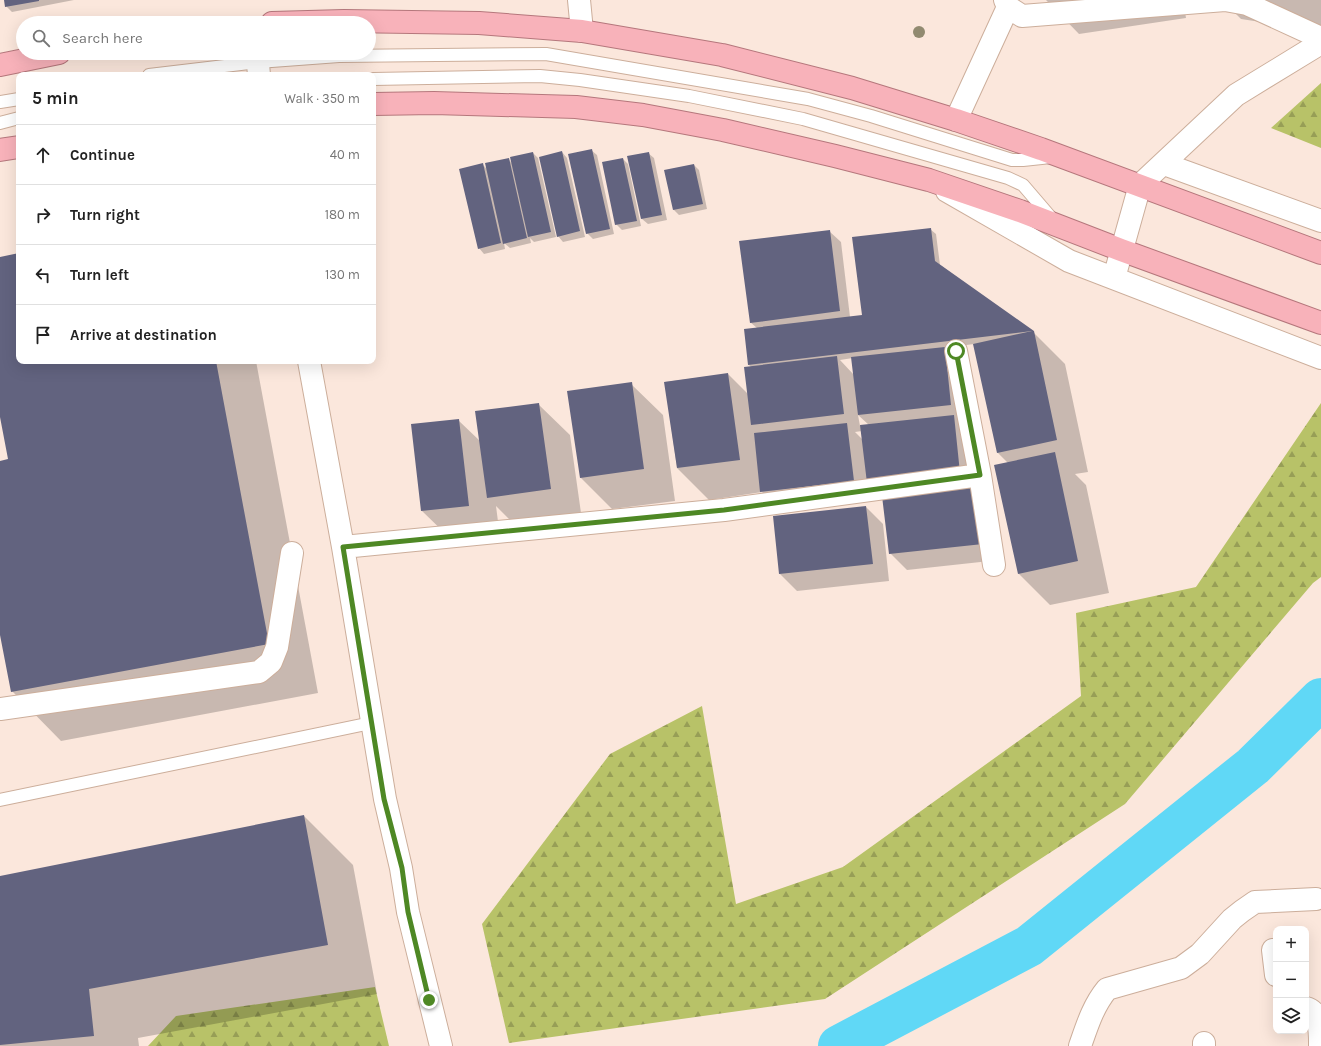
<!DOCTYPE html>
<meta charset="utf-8">
<style>
:root{--surface:#fff;--page:#f6f6f6;--text:#222;--muted:#767676;--line:#e0e0e0}
body{margin:0;font-family:Karla,sans-serif;background:var(--page);color:var(--text)}
.controls{position:absolute;right:12px;bottom:12px;display:grid;overflow:hidden;border-radius:8px;box-shadow:0 4px 16px #0002}
.controls button{width:36px;height:36px;display:grid;place-items:center;padding:0;border:0;border-bottom:1px solid var(--line);background:var(--surface);color:var(--text);font:20px sans-serif}
.stop{position:absolute;width:12px;height:12px;margin:-9px;border:3px solid #4e8824;border-radius:50%;background:#fff}
.stop.end{background:#4e8824;border-color:#fff;box-shadow:0 1px 4px #0008}
.list{margin:0;padding:0;list-style:none}
h2{display:flex;justify-content:space-between;align-items:center;height:52px;margin:0;padding:0 16px;font-size:17px}
h2 small{font-size:13px;font-weight:400;color:var(--muted)}
.list li{display:grid;grid-template-columns:26px 1fr auto;gap:12px;align-items:center;box-sizing:border-box;height:60px;padding:0 16px;border-top:1px solid var(--line)}
.list b{display:block;font-size:15px;white-space:nowrap}
.list em{font-size:13px;font-style:normal;color:var(--muted)}
.icon{flex:none;width:22px;height:22px;fill:none;stroke:currentColor;stroke-width:2;stroke-linecap:round;stroke-linejoin:round}
.map{position:relative;flex:none;width:1321px;height:1046px;overflow:hidden}
.search{position:absolute;background:var(--surface);box-shadow:0 4px 16px #0002;left:16px;top:16px;width:360px;height:44px;display:flex;align-items:center;gap:10px;box-sizing:border-box;padding:0 14px;border-radius:22px;color:var(--muted);font-size:15px}
.panel{position:absolute;background:var(--surface);box-shadow:0 4px 16px #0002;left:16px;top:72px;width:360px;height:292px;border-radius:8px}
.map>svg:first-child{display:block}
</style>
<div class="map">
<svg width="1321" height="1046" viewBox="0 0 1321 1046">
<defs>
<pattern id="forest-firs" width="22" height="20" patternUnits="userSpaceOnUse"><rect width="22" height="20" fill="#b8c268"/><path d="M5 1l3.5 6h-7zM16 11l3.5 6h-7z" fill="#979e56"/></pattern>
</defs>
<rect width="100%" height="100%" fill="#fbe7dc"/>
<path fill="url(#forest-firs)" d="M1321,83V148L1271,128Z
M1321,403V577L1313,583L1125,804L825,999L509,1043L482,924L610,754L702,706L736,904L843,867L1081,696L1076,613L1196,587Z
M375,987L389,1046H148L176,1016Z"/>
<path fill="#0003" fill-rule="evenodd" d="M5,0H74L12,12L6,6Z
M1046,0H1183L1186,18L1079,34Z
M1222,0H1321V31L1241,19Z
M591,150L597,155L614,234L593,239L587,233Z
M562,152L567,158L585,237L563,242L558,236Z
M533,153L538,158L556,237L534,242L530,238L531,243L510,248L504,243L505,249L484,254L479,248L482,164L488,170L508,159L512,163Z
M648,153L654,158L667,220L648,224L642,219Z
M623,159L628,164L641,226L622,230L616,224Z
M694,165L699,170L707,209L679,215L674,210L665,171Z
M930,229L936,234L940,265L1033,332L1065,364L1088,472L1075,474L1086,485L1109,593L1050,605L1019,574L995,466L1008,463L998,453L974,344L944,348L961,365L999,560L907,570L890,553L884,499L778,508L762,492L709,500L677,468L665,382L728,374L748,394L751,367L749,365L757,328L750,322L829,231L841,242L850,317L863,316ZM853,358L854,375L840,360ZM858,415L869,425L860,426ZM862,431L863,440L855,432Z
M19,254V361H256L318,693L61,741L12,691L0,630V462L9,460L0,411V258Z
M631,384L663,415L675,501L612,509L581,478L569,392Z
M538,404L570,435L582,520L519,529L496,506L500,537L454,542L422,511L458,420L480,441Z
M866,507L883,524L889,581L797,591L780,574L774,517Z
M304,816L353,865L377,994L138,1038L139,1046H0V877Z"/>
<g fill="none" stroke-linecap="round" stroke-linejoin="round">
<path stroke="#60d8f6" stroke-width="42" d="M839,1046L1029,946L1253,766L1321,699"/>
</g>
<path fill="#62637f" d="M4,0H39V1L5,7Z
M592,149L610,229L586,234L568,154Z
M562,151L580,231L557,237L539,157Z
M533,152L551,232L528,237L510,157Z
M649,152L662,215L641,219L627,156Z
M509,158L527,238L503,244L485,163Z
M623,158L637,221L615,225L602,162Z
M483,163L501,243L478,249L459,169Z
M694,164L703,204L673,210L664,170Z
M931,228L935,261L1034,331L1057,440L997,453L973,344L1032,331L748,365L744,329L862,315L852,237Z
M830,230L840,311L750,323L739,241Z
M19,253V361H216L269,644L11,692L0,635V461L8,459L0,417V257Z
M945,347L951,405L858,415L851,357Z
M837,356L844,414L751,425L744,367Z
M728,373L740,460L677,468L664,382Z
M632,382L644,469L580,478L567,391Z
M539,403L551,489L487,498L475,411Z
M954,415L960,473L867,483L860,425Z
M459,419L469,506L421,511L411,424Z
M847,423L854,481L760,492L754,433Z
M1055,452L1078,561L1018,574L994,465Z
M976,485L983,544L889,554L882,496Z
M866,506L873,564L779,574L773,516Z
M304,815L328,945L89,989L94,1036L0,1045V876Z"/>
<g fill="none" stroke-linecap="round" stroke-linejoin="round">
<defs>
<path id="service" d="M149,75L258,62L339,56L546,54L808,99L871,116L1012,160H1023L1051,157
M373,79L540,76L580,80L689,96L803,119L1008,178L1023,185L1053,220
M0,102L19,99
M0,123L19,118
M0,800L371,723"/>
<path id="minor" d="M579,0L582,31
M1005,0L1008,7L1022,16L1225,0L1247,4L1321,38
M257,53L259,75
M956,120L1008,7
M956,351L980,475L994,565
M309,361L343,547L385,799L401,868L408,912L441,1046
M343,547L724,510L980,475
M0,709L259,672L271,662L277,647L292,553
M1273,950L1276,975
M1306,1008C1321,1012 1320,1033 1320,1046
M1204,1043V1046
M1080,1046C1087,1026 1093,1006 1107,989L1181,968L1200,954L1232,919L1242,911L1255,902L1316,899"/>
<path id="tertiary" d="M1164,164L1321,221
M947,191L1069,261L1321,358
M1114,278L1140,185L1236,95L1321,43"/>
<path id="trunk" d="M272,23L344,21L479,23L582,31L722,55L852,88L956,120L1041,149L1321,253
M0,65L59,53
M373,104L434,103L576,107L643,115L723,130L835,156L929,180L1020,211L1121,250L1321,323
M0,150L19,147"/>
</defs>
<use href="#service" stroke="#ccae9b" stroke-width="14"/>
<use href="#minor" stroke="#ccae9b" stroke-width="24"/>
<use href="#tertiary" stroke="#ccae9b" stroke-width="24"/>
<use href="#trunk" stroke="#b5777c" stroke-width="24"/>
<use href="#service" stroke="#fff" stroke-width="12"/>
<use href="#minor" stroke="#fff" stroke-width="22"/>
<use href="#tertiary" stroke="#fff" stroke-width="22"/>
<use href="#trunk" stroke="#f8b2ba" stroke-width="22"/>
</g>
<circle fill="#918a70" cx="919" cy="32" r="6"/>
<g fill="none" stroke-linecap="round" stroke-linejoin="round">
<path stroke="#4e8824" stroke-width="5" d="M429,1000L408,912L402,868L384,799L343,547L724,510L980,475L956,351"/>
</g>
</svg>
<div class="controls">
<button>+</button>
<button>−</button>
<button><svg class="icon" aria-label="layers" viewBox="0 0 24 24"><path d="M12 4l9 5-9 5-9-5zM3 14l9 5 9-5"/></svg></button>
</div>
<div class="stop" style="left:956px;top:351px"></div>
<div class="stop end" style="left:429px;top:1000px"></div>
<div class="search"><svg class="icon" aria-label="search" viewBox="0 0 24 24"><circle cx="10" cy="10" r="6"/><path d="M15 15l6 6"/></svg>Search here</div>
<section class="panel">
<h2>5 min<small>Walk · 350 m</small></h2>
<ul class="list">
<li><svg class="icon" aria-label="ahead" viewBox="0 0 24 24"><path d="M12 20V5M6 11l6-6 6 6"/></svg><div><b>Continue</b></div><em>40 m</em></li>
<li><svg class="icon" aria-label="right" viewBox="0 0 24 24"><path d="M7 20v-9h11M14 6l5 5-5 5"/></svg><div><b>Turn right</b></div><em>180 m</em></li>
<li><svg class="icon" aria-label="left" viewBox="0 0 24 24"><path d="M17 20v-9H6M10 6l-5 5 5 5"/></svg><div><b>Turn left</b></div><em>130 m</em></li>
<li><svg class="icon" aria-label="arrive" viewBox="0 0 24 24"><path d="M6 21V4h12l-3 4 3 4H6"/></svg><div><b>Arrive at destination</b></div></li>
</ul>
</section>
</div>
